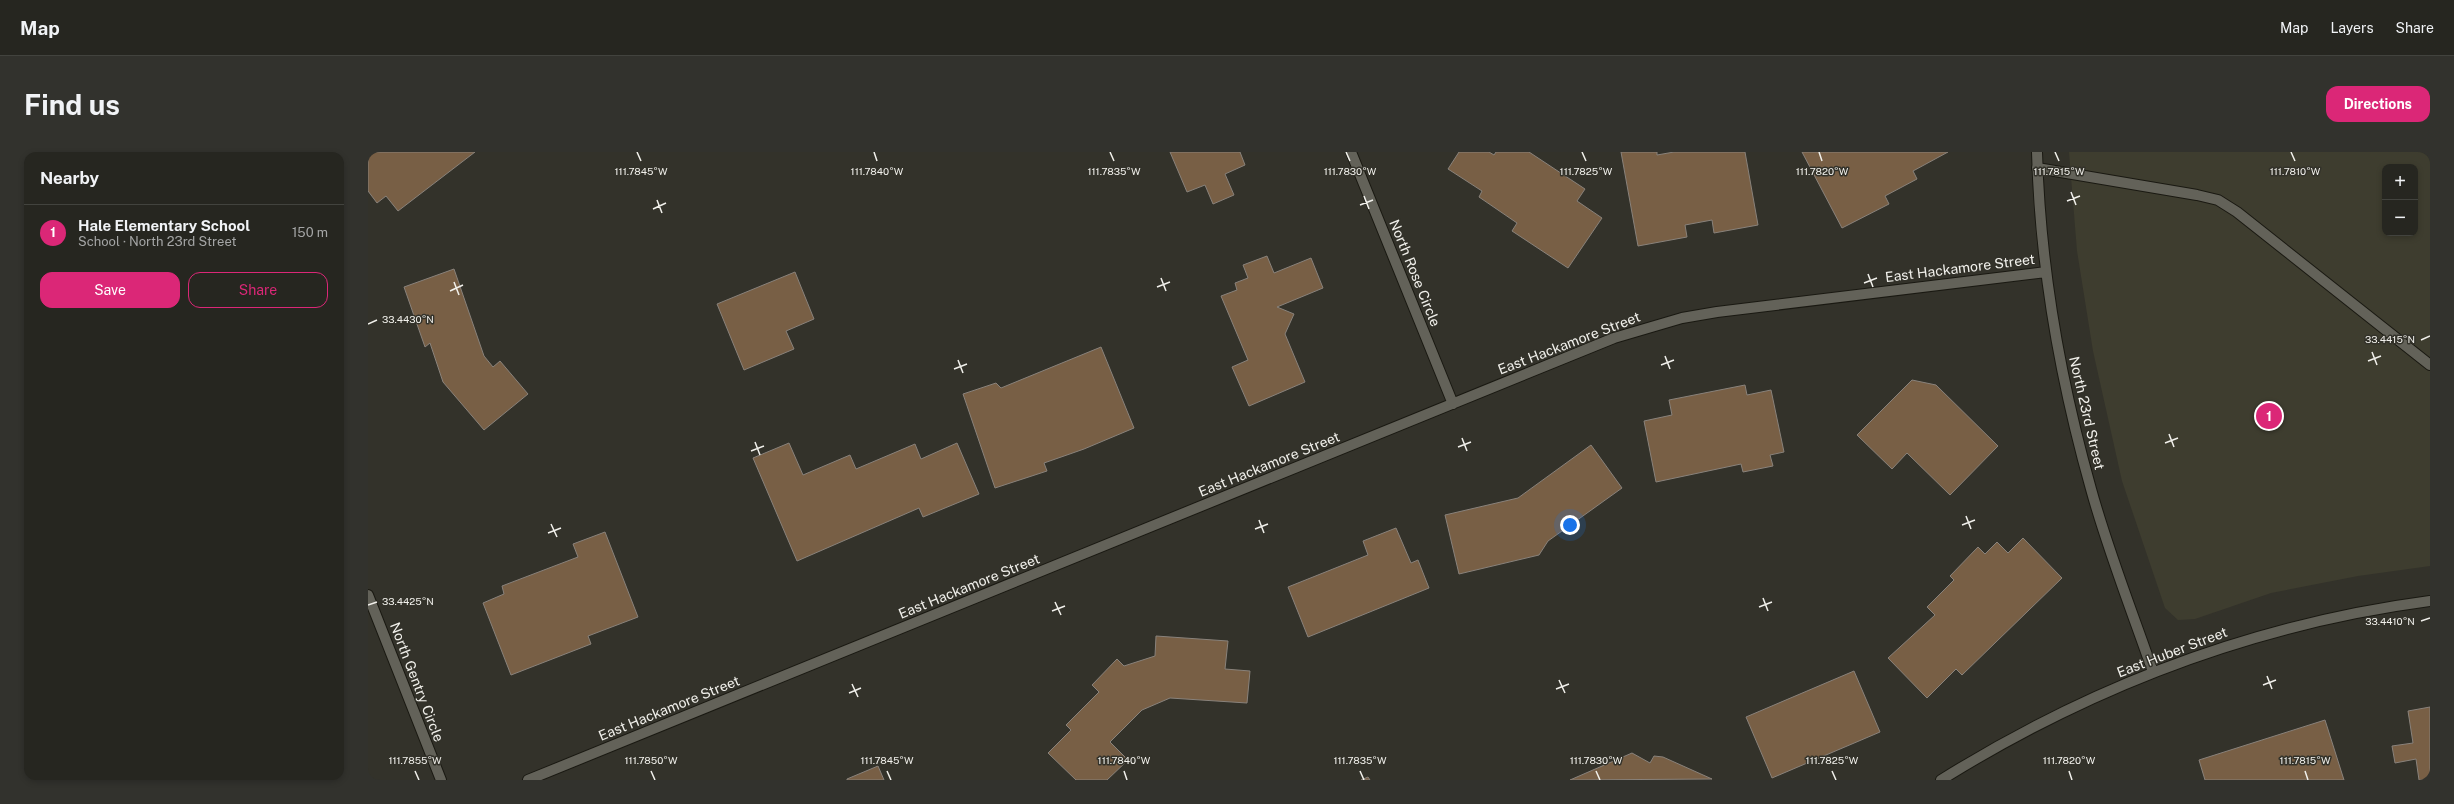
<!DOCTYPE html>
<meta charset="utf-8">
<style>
:root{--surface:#262620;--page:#32322d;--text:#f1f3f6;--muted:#a4a5a5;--line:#42433e;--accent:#db2777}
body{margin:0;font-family:"Public Sans",sans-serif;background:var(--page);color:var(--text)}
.controls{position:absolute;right:12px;top:12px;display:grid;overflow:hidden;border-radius:8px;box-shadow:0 2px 6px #0003}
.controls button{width:36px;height:36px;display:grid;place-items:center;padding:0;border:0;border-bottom:1px solid var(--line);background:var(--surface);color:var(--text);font:20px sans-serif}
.you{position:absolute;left:1202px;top:373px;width:14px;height:14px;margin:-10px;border:3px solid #fff;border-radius:50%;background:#1a73e8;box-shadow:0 0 0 6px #1a73e833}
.badge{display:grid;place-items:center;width:26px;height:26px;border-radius:50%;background:var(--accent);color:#fff;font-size:13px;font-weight:700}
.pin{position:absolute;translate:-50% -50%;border:2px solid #fff;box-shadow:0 1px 4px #0006}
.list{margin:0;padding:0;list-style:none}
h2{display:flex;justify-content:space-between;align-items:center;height:52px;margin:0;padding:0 16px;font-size:17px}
h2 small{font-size:13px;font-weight:400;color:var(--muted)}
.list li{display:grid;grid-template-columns:26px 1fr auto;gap:12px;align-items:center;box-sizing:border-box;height:56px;padding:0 16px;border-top:1px solid var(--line)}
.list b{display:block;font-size:15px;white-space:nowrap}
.list p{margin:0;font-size:13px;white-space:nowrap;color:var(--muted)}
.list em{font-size:13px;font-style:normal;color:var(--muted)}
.actions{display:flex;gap:8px;padding:12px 16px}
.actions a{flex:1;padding:9px 0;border:1px solid var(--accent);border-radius:12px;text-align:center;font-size:14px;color:var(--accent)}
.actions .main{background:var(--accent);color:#fff}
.map{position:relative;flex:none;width:2062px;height:628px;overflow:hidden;border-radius:12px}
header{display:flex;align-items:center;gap:24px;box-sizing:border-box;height:56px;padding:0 20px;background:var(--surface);border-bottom:1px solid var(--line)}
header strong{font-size:19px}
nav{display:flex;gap:22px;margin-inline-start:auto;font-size:14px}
.intro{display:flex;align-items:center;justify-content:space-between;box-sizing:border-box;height:96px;padding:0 24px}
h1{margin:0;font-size:28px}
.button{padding:10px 18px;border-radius:12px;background:var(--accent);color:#fff;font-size:14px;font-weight:700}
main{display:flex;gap:24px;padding:0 24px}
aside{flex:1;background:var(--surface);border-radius:12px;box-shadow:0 2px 6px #0003}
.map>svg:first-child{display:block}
</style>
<header>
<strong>Map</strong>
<nav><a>Map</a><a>Layers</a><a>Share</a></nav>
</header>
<div class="intro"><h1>Find us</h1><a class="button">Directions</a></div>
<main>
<aside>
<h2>Nearby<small></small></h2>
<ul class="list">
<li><span class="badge">1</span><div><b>Hale Elementary School</b><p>School · North 23rd Street</p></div><em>150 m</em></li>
</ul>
<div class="actions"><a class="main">Save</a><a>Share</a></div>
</aside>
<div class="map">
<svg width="2062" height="628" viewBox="0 0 2062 628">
<rect width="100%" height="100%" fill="#33322a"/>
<path fill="#3e3d2f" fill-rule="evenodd" d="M1701,0H2062V414L1990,424L1903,441L1827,467L1810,468L1797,456L1754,329L1725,199L1709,99ZM2017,15H2047V81H2017Z"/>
<path fill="#785f45" stroke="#89827b" d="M0,0H107L30,59L18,44L9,51L0,39Z
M802,0H872L877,13L857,22L866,43L845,52L837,33L819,40Z
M1091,0H1121L1126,3L1128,0H1161L1217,37L1209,49L1234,66L1200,116L1144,79L1149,71L1111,45L1114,39L1080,17Z
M1253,0H1289V3L1306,0H1377L1390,73L1346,81L1344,68L1317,73L1319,85L1270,94Z
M1434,0H1580L1545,19L1549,27L1517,44L1521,52L1474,76Z
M899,104L906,121L943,106L955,136L909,155L926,162L917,182L937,230L881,254L864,215L880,208L853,144L869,138L867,131L880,126L875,113Z
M86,117L116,204L125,215L132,209L160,242L116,278L75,230L62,191L57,195L36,135Z
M427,120L446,167L418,179L426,197L376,218L349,152Z
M733,195L766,276L716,297L676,311L679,319L627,336L595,242L628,231L633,236Z
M1544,228L1568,233L1630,294L1582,343L1539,301L1524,317L1489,283Z
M1377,233L1379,243L1403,238L1416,300L1402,303L1405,314L1375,320L1373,312L1288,330L1276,269L1304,263L1301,248Z
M421,291L435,323L482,303L488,317L547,292L553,307L589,291L611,342L555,365L551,356L429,409L385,306Z
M1223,293L1254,336L1180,389L1171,403L1091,422L1077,363L1150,346Z
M1028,376L1043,411L1050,408L1061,436L940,485L920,435L1000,403L995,389Z
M237,380L270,465L220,484L223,492L143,523L115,451L136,442L134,434L210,405L205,392Z
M1655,386L1694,426L1594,523L1588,517L1559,546L1520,506L1567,463L1559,455L1586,428L1582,424L1610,395L1617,402L1629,390L1640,401Z
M788,484L860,489L857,517L882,519L879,551L802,546L774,558L742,590L760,608L739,628H708L680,601L703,578L698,573L731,540L724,533L749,507L756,514L787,504Z
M1486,519L1512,580L1404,626L1378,565Z
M2062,555V628H2051L2048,607L2027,611L2024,594L2045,591L2040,559Z
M1957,568L1976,628H1837L1831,608Z
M1264,601L1282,611L1286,604L1295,605L1344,627L1202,628Z
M510,614L516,628H479V627Z
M1000,625L1002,628H993Z"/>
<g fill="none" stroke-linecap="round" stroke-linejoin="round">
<defs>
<path id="lane" d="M1669,16L1829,43L1850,48L1869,60L2062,213"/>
<path id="street" d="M983,0L1085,252
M1669,0C1672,114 1692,227 1723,337C1740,399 1764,459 1785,520
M0,443L73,628
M160,628L1246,186L1314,166L1349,160L1678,120
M1573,628C1722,535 1887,472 2062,449"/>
</defs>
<use href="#lane" stroke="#1a1912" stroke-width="12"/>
<use href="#street" stroke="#1a1912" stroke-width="12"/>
<use href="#lane" stroke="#636259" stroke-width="10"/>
<use href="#street" stroke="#636259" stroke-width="10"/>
</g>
<path fill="none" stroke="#f1f0eb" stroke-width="1.5" d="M269,0L273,9M506,0L509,9M742,0L746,9M978,0L982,9M1214,0L1218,9M1451,0L1454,9M1687,0L1691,9M1923,0L1927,9M1703,40L1708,53M996,44L1001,57M289,48L294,61M1699,49L1712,44M992,53L1005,48M285,57L298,51M1500,122L1505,135M793,126L798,139M86,130L91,143M1496,131L1509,126M789,135L802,130M82,139L95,133M0,172L9,168M2053,188L2062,184M2004,200L2009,213M1297,204L1302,217M590,208L595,221M2000,209L2013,204M1293,213L1306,208M586,217L599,212M1801,282L1806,295M1094,286L1099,299M387,290L392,303M1797,291L1810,286M1090,295L1103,290M383,299L396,294M1598,364L1603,377M891,368L896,381M183,372L189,385M1594,373L1607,368M887,377L900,372M180,381L193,376M1395,446L1400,459M687,450L693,463M0,453L9,450M1391,455L1404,450M684,459L697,454M2053,469L2062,466M1899,524L1904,537M1191,528L1197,541M484,532L490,545M1895,533L1908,528M1188,537L1201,532M481,541L493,536M47,619L51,628M283,619L287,628M519,619L523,628M756,619L759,628M992,619L996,628M1228,619L1232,628M1464,619L1468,628M1701,619L1704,628M1937,619L1940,628"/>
<g text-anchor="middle" stroke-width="3" stroke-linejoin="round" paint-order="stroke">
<g font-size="14" fill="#f1f0eb" stroke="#33322a">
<text transform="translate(1592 116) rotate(-7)" y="5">East Hackamore Street</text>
<text transform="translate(1047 121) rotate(68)" y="5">North Rose Circle</text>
<text transform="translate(1201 191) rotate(-21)" y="5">East Hackamore Street</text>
<text transform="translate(1719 261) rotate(77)" y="5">North 23rd Street</text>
<text transform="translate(901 312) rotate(-22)" y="5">East Hackamore Street</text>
<text transform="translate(601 434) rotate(-22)" y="5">East Hackamore Street</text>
<text transform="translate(1804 500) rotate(-21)" y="5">East Huber Street</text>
<text transform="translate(49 530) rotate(69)" y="5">North Gentry Circle</text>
<text transform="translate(301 556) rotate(-22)" y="5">East Hackamore Street</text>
</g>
</g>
<g font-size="10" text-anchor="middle" fill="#f1f0eb" stroke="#33322a" stroke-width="3" stroke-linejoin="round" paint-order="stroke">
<text x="273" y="23">111.7845°W</text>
<text x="509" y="23">111.7840°W</text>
<text x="746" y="23">111.7835°W</text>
<text x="982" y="23">111.7830°W</text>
<text x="1218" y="23">111.7825°W</text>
<text x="1454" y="23">111.7820°W</text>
<text x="1691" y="23">111.7815°W</text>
<text x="1927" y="23">111.7810°W</text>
<text x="40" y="171">33.4430°N</text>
<text x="2022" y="191">33.4415°N</text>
<text x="40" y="453">33.4425°N</text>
<text x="2022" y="473">33.4410°N</text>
<text x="47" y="612">111.7855°W</text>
<text x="283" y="612">111.7850°W</text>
<text x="519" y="612">111.7845°W</text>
<text x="756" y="612">111.7840°W</text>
<text x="992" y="612">111.7835°W</text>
<text x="1228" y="612">111.7830°W</text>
<text x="1464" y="612">111.7825°W</text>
<text x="1701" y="612">111.7820°W</text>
<text x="1937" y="612">111.7815°W</text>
</g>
</svg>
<div class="controls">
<button>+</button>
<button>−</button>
</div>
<div class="you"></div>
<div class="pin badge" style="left:1901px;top:264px">1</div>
</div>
</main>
